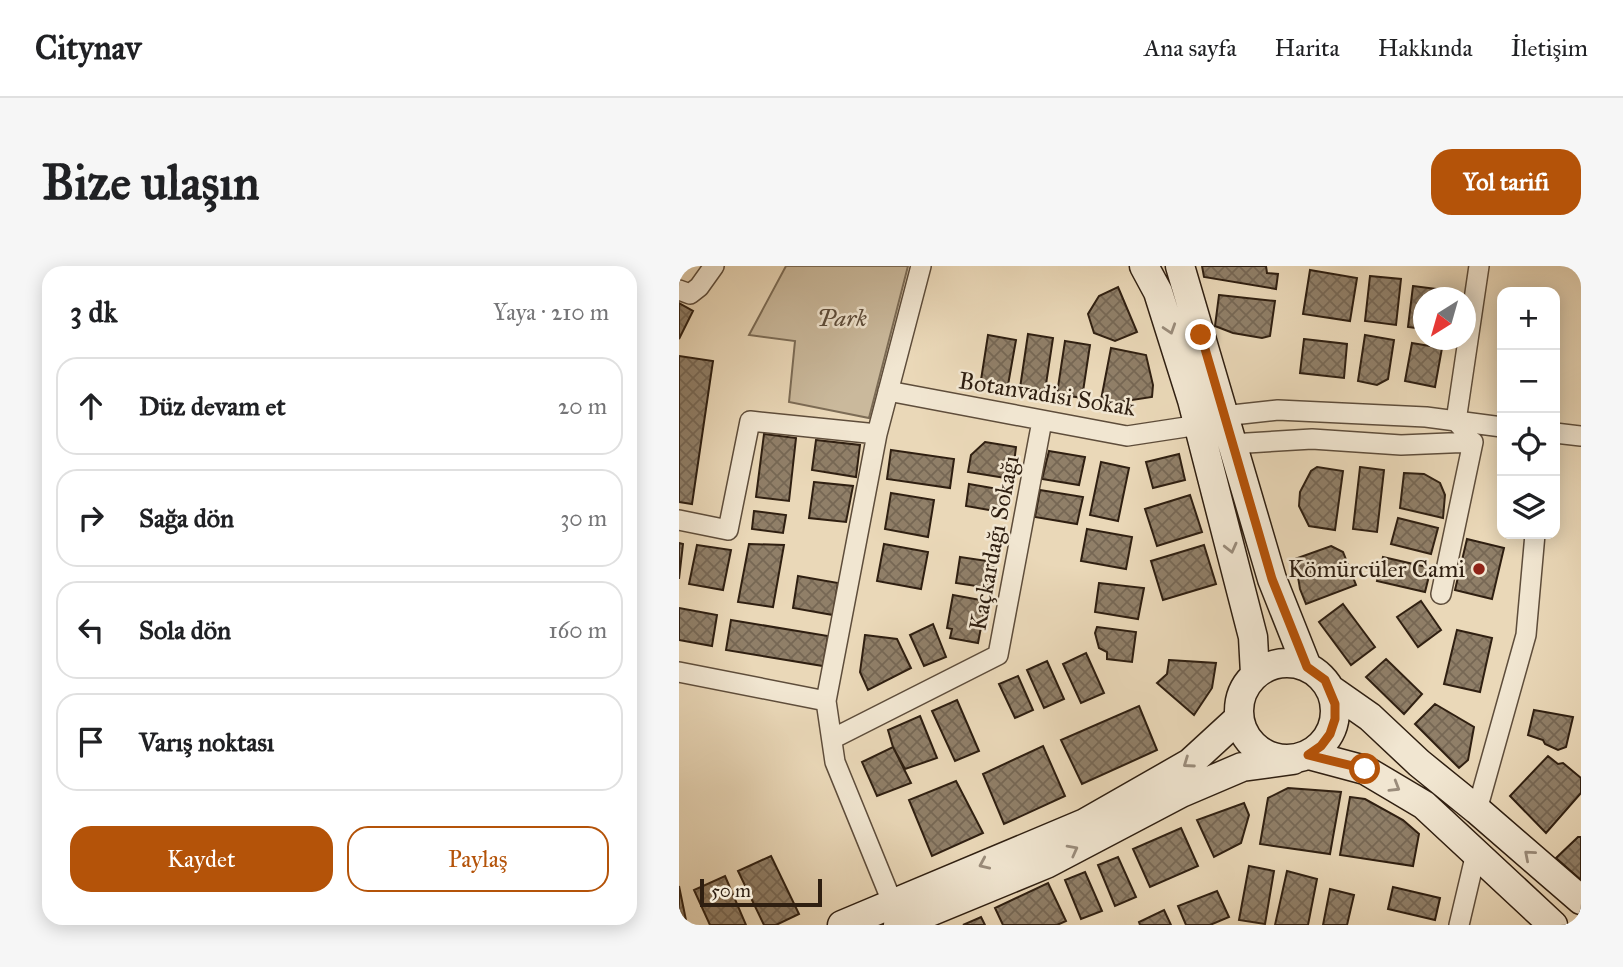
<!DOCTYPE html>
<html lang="tr">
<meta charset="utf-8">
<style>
:root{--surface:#fff;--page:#f6f6f6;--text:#202124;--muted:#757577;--line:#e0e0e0;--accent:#b45309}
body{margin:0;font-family:"IM FELL Great Primer",serif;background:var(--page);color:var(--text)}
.controls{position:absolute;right:21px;top:21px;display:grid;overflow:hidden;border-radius:14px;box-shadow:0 4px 18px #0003}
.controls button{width:63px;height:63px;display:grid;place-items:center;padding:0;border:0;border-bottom:2px solid var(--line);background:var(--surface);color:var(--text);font:35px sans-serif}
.compass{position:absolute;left:734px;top:21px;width:63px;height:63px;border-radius:50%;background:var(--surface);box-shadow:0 4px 18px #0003;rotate:217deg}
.scale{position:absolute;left:21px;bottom:18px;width:122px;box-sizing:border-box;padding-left:7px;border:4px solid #2f1f11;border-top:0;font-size:19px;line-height:24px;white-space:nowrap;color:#2f1f11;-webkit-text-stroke:5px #f1e6d1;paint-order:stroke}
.stop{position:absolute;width:21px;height:21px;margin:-16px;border:5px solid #b45309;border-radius:50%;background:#fff}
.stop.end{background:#b45309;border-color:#fff;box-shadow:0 2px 7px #0008}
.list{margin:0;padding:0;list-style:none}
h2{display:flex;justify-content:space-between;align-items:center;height:91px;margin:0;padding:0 28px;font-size:30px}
h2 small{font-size:23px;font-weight:400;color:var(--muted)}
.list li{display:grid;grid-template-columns:46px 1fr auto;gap:21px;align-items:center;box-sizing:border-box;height:98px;margin:0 14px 14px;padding:0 14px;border:2px solid var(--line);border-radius:21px}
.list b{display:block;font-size:26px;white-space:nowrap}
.list em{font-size:23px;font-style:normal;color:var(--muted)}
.actions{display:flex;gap:14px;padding:21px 28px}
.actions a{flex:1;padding:16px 0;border:2px solid var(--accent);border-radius:21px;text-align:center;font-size:24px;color:var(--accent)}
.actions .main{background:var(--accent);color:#fff}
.icon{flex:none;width:38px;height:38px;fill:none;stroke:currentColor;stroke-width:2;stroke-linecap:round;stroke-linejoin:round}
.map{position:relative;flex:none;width:902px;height:659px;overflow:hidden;border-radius:21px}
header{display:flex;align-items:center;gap:42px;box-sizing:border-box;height:98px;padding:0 35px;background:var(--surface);border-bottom:2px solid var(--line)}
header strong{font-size:33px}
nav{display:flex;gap:38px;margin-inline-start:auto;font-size:24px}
.intro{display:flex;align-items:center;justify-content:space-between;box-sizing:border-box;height:168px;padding:0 42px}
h1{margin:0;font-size:49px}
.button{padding:18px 32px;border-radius:21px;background:var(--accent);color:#fff;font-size:24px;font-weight:700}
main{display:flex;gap:42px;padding:0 42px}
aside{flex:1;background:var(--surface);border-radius:21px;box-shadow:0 4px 18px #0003}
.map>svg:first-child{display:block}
</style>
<header>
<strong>Citynav</strong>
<nav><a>Ana sayfa</a><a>Harita</a><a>Hakkında</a><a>İletişim</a></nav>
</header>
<div class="intro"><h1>Bize ulaşın</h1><a class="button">Yol tarifi</a></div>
<main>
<aside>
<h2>3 dk<small>Yaya · 210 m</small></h2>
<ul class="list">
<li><svg class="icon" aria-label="ahead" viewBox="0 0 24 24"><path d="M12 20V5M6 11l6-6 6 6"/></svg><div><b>Düz devam et</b></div><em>20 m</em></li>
<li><svg class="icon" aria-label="right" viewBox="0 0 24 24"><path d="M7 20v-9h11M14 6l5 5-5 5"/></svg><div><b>Sağa dön</b></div><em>30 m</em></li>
<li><svg class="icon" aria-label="left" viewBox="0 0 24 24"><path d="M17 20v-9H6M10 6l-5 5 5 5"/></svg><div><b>Sola dön</b></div><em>160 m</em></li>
<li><svg class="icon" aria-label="arrive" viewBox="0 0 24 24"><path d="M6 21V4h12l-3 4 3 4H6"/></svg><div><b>Varış noktası</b></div></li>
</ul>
<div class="actions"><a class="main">Kaydet</a><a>Paylaş</a></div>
</aside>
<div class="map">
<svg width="902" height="659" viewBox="0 0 902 659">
<defs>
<pattern id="building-cross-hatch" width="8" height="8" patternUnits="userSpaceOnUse" patternTransform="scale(1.75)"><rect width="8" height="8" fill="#907f68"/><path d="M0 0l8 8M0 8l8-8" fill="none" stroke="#766754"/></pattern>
</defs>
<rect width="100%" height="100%" fill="#ead8b8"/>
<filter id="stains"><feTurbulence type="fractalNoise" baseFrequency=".00286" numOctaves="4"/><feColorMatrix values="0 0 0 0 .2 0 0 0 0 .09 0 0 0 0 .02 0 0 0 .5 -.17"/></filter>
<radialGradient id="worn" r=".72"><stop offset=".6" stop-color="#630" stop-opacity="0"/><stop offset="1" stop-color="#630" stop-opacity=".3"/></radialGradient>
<path fill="#cab99c" stroke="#7c6c56" stroke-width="2" d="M107,0H229L190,152L110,136L116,75L70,69Z"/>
<path fill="url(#building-cross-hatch)" stroke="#2f1f11" stroke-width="2" d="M523,0H587L588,7L599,8L597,23L525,11Z
M631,4L678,12L671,55L624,48Z
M691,10L722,13L717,59L686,55Z
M734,20L774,25L773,32H744V63L729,61Z
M439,21L458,66L436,75L415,67L409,48L420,30Z
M540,29L596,35L591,70L583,72L554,67L536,60Z
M0,37L14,45L0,73Z
M349,68L374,72L366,125L341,122Z
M309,69L337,74L329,119L302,114Z
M686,69L715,74L709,113L698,119L679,115Z
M625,73L668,78L665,112L621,107Z
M386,75L411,79L403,132L378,128Z
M733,77L763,82L756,121L726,115Z
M432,82L467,89L474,119L473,131L440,136L422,134Z
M0,90L34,95L13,238L0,236Z
M85,168L117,172L110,235L77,231Z
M137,174L181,179L177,211L133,204Z
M306,176L337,181L333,213L289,206L292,189Z
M212,184L275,193L271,222L208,213Z
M370,185L406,191L400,219L363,213Z
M500,188L506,214L474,222L467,196Z
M422,196L450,202L439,255L411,249Z
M638,201L664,205L656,264L630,260L620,240L621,226L632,205Z
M681,201L705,204L698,266L674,263Z
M725,207L745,208L761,217L766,229L764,252L721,242Z
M135,216L174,220L167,256L130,252Z
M290,218L325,224L322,246L287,240Z
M361,224L404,231L398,258L356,251Z
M212,227L255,234L249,271L206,263Z
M511,229L523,266L478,280L466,243Z
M75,245L107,249L104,267L73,263Z
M719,252L759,262L752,288L712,278Z
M408,263L453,271L447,303L402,295Z
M788,273L825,282L813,333L776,324Z
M0,277L4,278L0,313Z
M70,278L105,279L94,341L59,336Z
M205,278L249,286L242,323L198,315Z
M18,279L52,284L44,324L10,318Z
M525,279L537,318L484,334L472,295Z
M652,280L664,286L677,319L627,338L621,323L616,293Z
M281,291L315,296L311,322L277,317Z
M704,291L752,302L746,326L698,315Z
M119,310L159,317L154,349L114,342Z
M420,317L465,322L459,353L416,346Z
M274,329L307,335L299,377L271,372L273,363L268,362Z
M742,335L762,364L739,381L718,351Z
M664,338L696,381L672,399L640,356Z
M0,342L38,349L33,380L0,374Z
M52,354L149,370L144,400L47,384Z
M254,358L267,391L245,400L231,369Z
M418,361L457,366L453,396L428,393V386L420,382L416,367Z
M778,364L813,372L801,426L765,418Z
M186,369L218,373L232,402L189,424L181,406Z
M407,387L425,427L402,437L384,398Z
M707,393L743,428L725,448L687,411Z
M490,394L537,397L533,422L515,449L478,417L488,408Z
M368,395L385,433L365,442L348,404Z
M339,410L354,444L336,452L320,418Z
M278,434L300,485L276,495L253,445Z
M756,438L795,461L789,494L780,502L736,458Z
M460,440L478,484L403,518L382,474Z
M855,444L894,451L887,481L879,484L866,478L864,474L849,469Z
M241,450L258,492L226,503L214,481L209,464Z
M364,480L386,530L325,558L304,508Z
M214,481L232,517L198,530L183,496Z
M869,490L879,498L884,497L902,512V527L867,567L831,530Z
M277,515L304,567L253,590L230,534Z
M609,522L662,526L651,588L581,578L589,532Z
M671,531L686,533L724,554L740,568L734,600L661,589Z
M565,537L570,549L562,577L535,591L518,554Z
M502,562L519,600L471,621L454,583Z
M899,571H902V614L877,592Z
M92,590L120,648L97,659H85L59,605Z
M439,591L457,631L436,640L419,599Z
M570,600L595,605L586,658L560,654Z
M608,605L638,613L629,659H596Z
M406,606L423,645L402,653L386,614Z
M46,610L67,659H31L15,624Z
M369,617L387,655L378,659H324L316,642Z
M0,620L8,659H0Z
M714,621L761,632L756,654L709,643Z
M651,623L675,629L668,659H644Z
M538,625L550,651L531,659H507L499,640Z
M485,644L492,659H461L460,656Z
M302,651L306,659H284Z"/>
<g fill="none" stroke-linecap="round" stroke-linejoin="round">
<defs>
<path id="street" d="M0,24L11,28L20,21L35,0
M209,125L448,170L520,159
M544,150L599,144L747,151L823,161
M785,164L777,155L800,0
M876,167L902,170
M552,178L633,173L722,179L794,176
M0,254L49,264L71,155L198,168
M762,328L794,176
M0,406L147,435
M153,473L319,389L363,155
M798,544L847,369L856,268
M218,648L156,496L147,435L198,168L242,0
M780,659L797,587"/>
<path id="secondary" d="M465,0L479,26L513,134L574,371L576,408
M501,0L593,313L628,401
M560 445a48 48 0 1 1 96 0a48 48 0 1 1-96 0Z
M651,423L691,451L740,497L798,544L902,634
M630,489L686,504L745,539L874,659
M163,659L406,557L511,497L560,452
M219,659L367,598L502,527L563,501L614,494"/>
</defs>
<use href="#street" stroke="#5e4d3b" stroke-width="22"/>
<use href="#secondary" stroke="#2f1f11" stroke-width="31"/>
<use href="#street" stroke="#f1e6d1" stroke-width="19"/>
<use href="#secondary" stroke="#f1e6d1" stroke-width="28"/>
</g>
<defs><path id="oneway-chevron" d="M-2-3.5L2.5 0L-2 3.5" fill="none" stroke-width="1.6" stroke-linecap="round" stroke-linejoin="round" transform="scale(1.75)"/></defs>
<g stroke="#9a8c7b">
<use href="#oneway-chevron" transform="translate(491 63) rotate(72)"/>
<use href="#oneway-chevron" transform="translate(552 282) rotate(76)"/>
<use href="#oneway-chevron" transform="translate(509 497) rotate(145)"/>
<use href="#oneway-chevron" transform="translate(716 521) rotate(31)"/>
<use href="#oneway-chevron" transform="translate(394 584) rotate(-28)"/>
<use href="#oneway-chevron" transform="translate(850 589) rotate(-139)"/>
<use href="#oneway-chevron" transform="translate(305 598) rotate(156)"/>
</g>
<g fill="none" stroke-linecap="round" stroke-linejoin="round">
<path stroke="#b45309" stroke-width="9" d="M522,69L593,313L628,401L646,414L656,438V453L651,468L642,480L629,489L686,503"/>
</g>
<circle fill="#8f2418" stroke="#f1e6d1" stroke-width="2.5" cx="800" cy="303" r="7"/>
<g text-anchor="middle" stroke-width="5" stroke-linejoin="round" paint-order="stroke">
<g font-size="24" font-style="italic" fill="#5e4d3b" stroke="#f1e6d1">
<text x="163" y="60">Park</text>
</g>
<g font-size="24" fill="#2f1f11" stroke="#f1e6d1">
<text transform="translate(368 128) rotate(9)" y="8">Botanvadisi Sokak</text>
<text transform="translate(315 277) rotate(-79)" y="8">Kaçkardağı Sokağı</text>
</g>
<g font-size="24" fill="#2f1f11" stroke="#f1e6d1" text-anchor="end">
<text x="786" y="311">Kömürcüler Cami</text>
</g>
</g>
<rect width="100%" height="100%" filter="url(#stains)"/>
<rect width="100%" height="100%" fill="url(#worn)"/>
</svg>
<div class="controls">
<button>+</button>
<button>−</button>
<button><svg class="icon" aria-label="locate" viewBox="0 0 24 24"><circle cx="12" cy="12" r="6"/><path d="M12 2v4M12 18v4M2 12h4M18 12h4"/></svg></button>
<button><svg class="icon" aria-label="layers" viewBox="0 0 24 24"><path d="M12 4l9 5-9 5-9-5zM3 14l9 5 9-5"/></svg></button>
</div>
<svg class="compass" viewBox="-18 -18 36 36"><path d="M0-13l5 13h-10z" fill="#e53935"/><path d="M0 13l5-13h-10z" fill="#757577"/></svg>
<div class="scale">50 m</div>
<div class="stop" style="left:686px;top:503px"></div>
<div class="stop end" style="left:522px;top:69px"></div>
</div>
</main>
